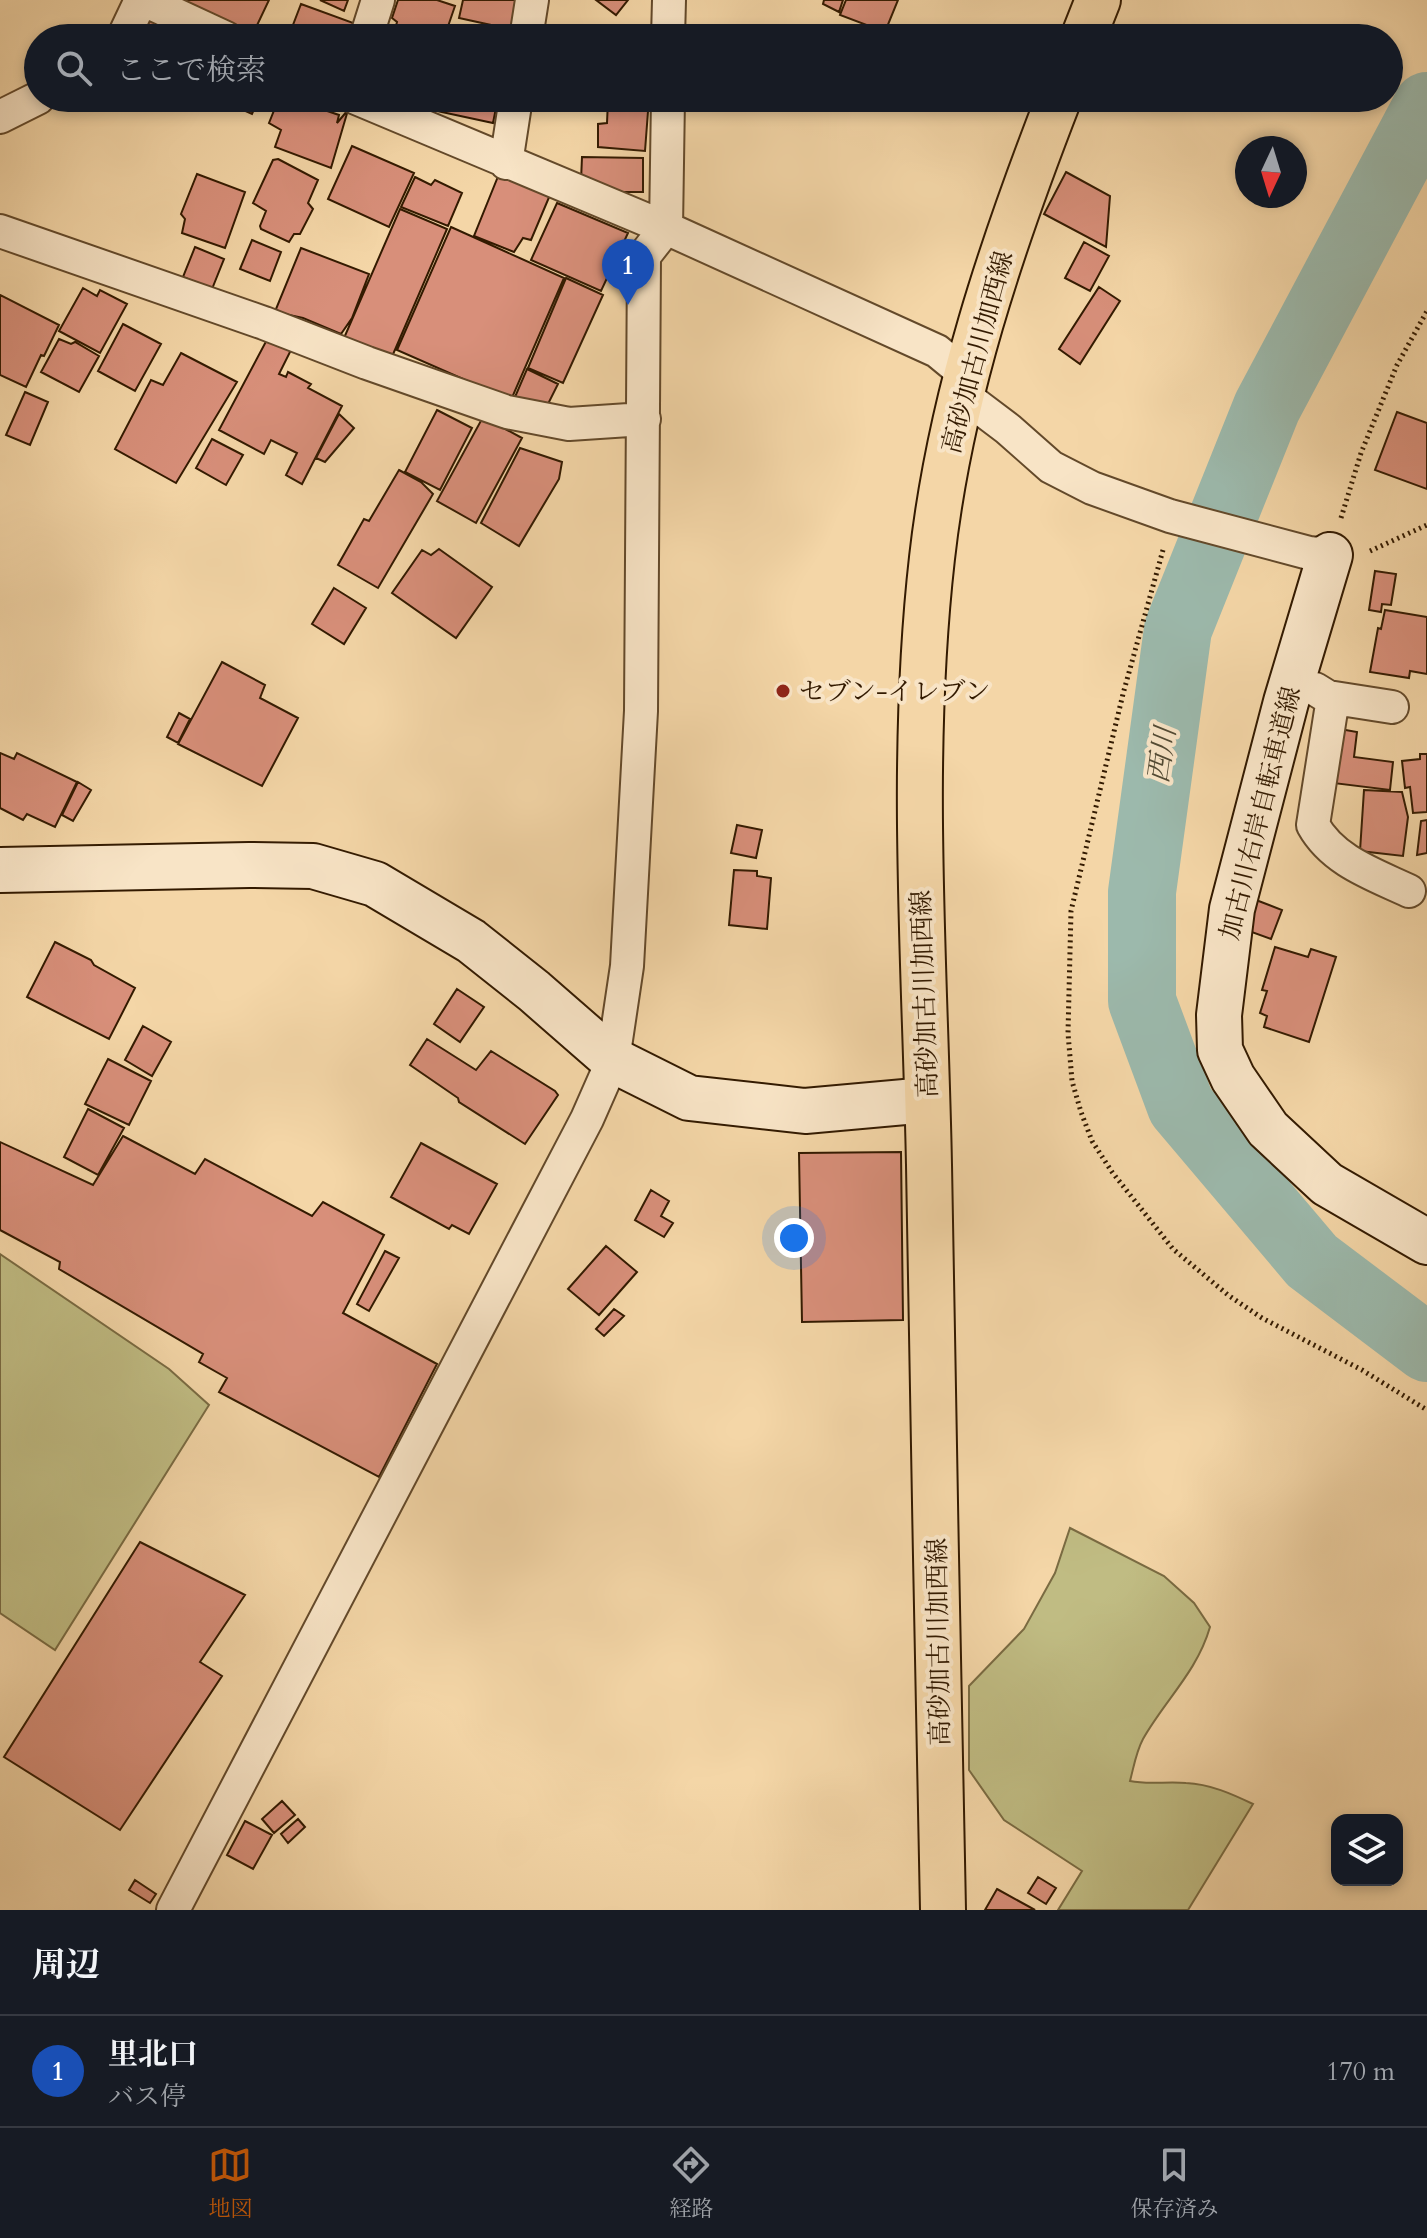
<!DOCTYPE html>
<html lang="ja">
<meta charset="utf-8">
<style>
:root{--surface:#171b24;--page:#242831;--text:#f1f3f6;--muted:#9ea1a6;--line:#363941;--accent:#b45309}
body{margin:0;font-family:Cardo,"Noto Serif JP",serif;background:var(--page);color:var(--text)}
.controls{position:absolute;right:24px;bottom:24px;display:grid;overflow:hidden;border-radius:16px;box-shadow:0 4px 12px #0003}
.controls button{width:72px;height:72px;display:grid;place-items:center;padding:0;border:0;border-bottom:2px solid var(--line);background:var(--surface);color:var(--text);font:40px sans-serif}
.compass{position:absolute;left:1235px;top:136px;width:72px;height:72px;border-radius:50%;background:var(--surface);box-shadow:0 4px 12px #0003;rotate:184deg}
.you{position:absolute;left:794px;top:1238px;width:28px;height:28px;margin:-20px;border:6px solid #fff;border-radius:50%;background:#1a73e8;box-shadow:0 0 0 12px #1a73e833}
.badge{display:grid;place-items:center;width:52px;height:52px;border-radius:50%;background:var(--accent);color:#fff;font-size:26px;font-weight:700}
.pin{position:absolute;translate:-50% -66px;filter:drop-shadow(0 2px 4px #0008)}
.pin::after{content:'';position:absolute;top:42px;width:28px;height:24px;background:inherit;clip-path:polygon(0 0,100% 0,50% 100%)}
.list{margin:0;padding:0;list-style:none}
h2{display:flex;justify-content:space-between;align-items:center;height:104px;margin:0;padding:0 32px;font-size:34px}
h2 small{font-size:26px;font-weight:400;color:var(--muted)}
.list li{display:grid;grid-template-columns:52px 1fr auto;gap:24px;align-items:center;box-sizing:border-box;height:112px;padding:0 32px;border-top:2px solid var(--line)}
.list b{display:block;font-size:30px;white-space:nowrap}
.list p{margin:0;font-size:26px;white-space:nowrap;color:var(--muted)}
.list em{font-size:26px;font-style:normal;color:var(--muted)}
.icon{flex:none;width:44px;height:44px;fill:none;stroke:currentColor;stroke-width:2;stroke-linecap:round;stroke-linejoin:round}
.map{position:relative;flex:none;width:1427px;height:1910px;overflow:hidden}
.search{position:absolute;background:var(--surface);box-shadow:0 4px 12px #0003;left:24px;right:24px;top:24px;height:88px;display:flex;align-items:center;gap:20px;box-sizing:border-box;padding:0 28px;border-radius:44px;color:var(--muted);font-size:30px}
.sheet{height:216px;background:var(--surface)}
nav{display:flex;justify-content:space-around;align-items:center;box-sizing:border-box;height:112px;border-top:2px solid var(--line);background:var(--surface);font-size:22px;color:var(--muted)}
nav a{display:grid;justify-items:center;gap:4px}
nav .on{color:var(--accent)}
.map>svg:first-child{display:block}
</style>
<div class="map">
<svg width="1427" height="1910" viewBox="0 0 1427 1910">
<rect width="100%" height="100%" fill="#f4d6a7"/>
<filter id="stains"><feTurbulence type="fractalNoise" baseFrequency=".0025" numOctaves="4"/><feColorMatrix values="0 0 0 0 .2 0 0 0 0 .09 0 0 0 0 .02 0 0 0 .5 -.17"/></filter>
<radialGradient id="worn" r=".72"><stop offset=".6" stop-color="#630" stop-opacity="0"/><stop offset="1" stop-color="#630" stop-opacity=".3"/></radialGradient>
<path fill="#c0bc83" stroke="#7a6b42" stroke-width="2" d="M0,1254L169,1369L209,1405L55,1650L0,1613Z
M1070,1528L1164,1576L1194,1603L1210,1627C1197,1672 1165,1700 1143,1739C1136,1752 1134,1766 1130,1781C1149,1785 1167,1781 1186,1783C1210,1784 1232,1794 1253,1804L1188,1910H1058L1082,1871L1004,1820L969,1770V1686L1024,1629L1055,1573Z"/>
<g fill="none" stroke-linecap="round" stroke-linejoin="round">
<path stroke="#9cb9ac" stroke-width="68" d="M1427,106L1267,407L1178,629L1142,892V1001L1181,1106L1312,1261L1427,1348"/>
</g>
<path fill="#d88f7a" stroke="#331a00" stroke-width="2" d="M171,0H269L251,38Z
M320,0H348L344,11Z
M398,0H437L455,6L444,38H420L395,30L397,22L392,18Z
M463,0H519L514,30L459,18Z
M596,0H628L616,15Z
M824,0H843L839,12L823,4Z
M846,0H898L885,32L840,15Z
M301,4L356,24L351,38H288Z
M149,17L173,28L169,38H139Z
M225,98H259L252,114L223,101Z
M279,98H289L339,115L337,123L348,110L331,168L275,147L281,130L269,123Z
M404,98H434L432,106Z
M439,98H498L493,123L437,111Z
M580,98H604L606,99L599,110Z
M622,98H649L645,151L598,147V124L607,123L608,100Z
M352,146L414,173L389,227L328,199Z
M582,157L643,158V192H599L581,181Z
M278,159L318,180L308,203L313,209L300,234H294L289,242L261,229L260,226L266,211L253,203L273,160Z
M1066,172L1110,196L1106,247L1044,214Z
M197,174L245,192L225,248L182,233L185,219L181,214Z
M499,174L550,195L531,240L523,238L514,252L474,236Z
M415,177L431,185L435,180L462,193L448,226L401,207Z
M557,203L628,233L601,291L531,260Z
M400,209L447,229L391,359L344,338Z
M451,227L564,278L511,400L397,350Z
M252,240L281,252L270,281L240,269Z
M1084,242L1109,256L1090,291L1065,278Z
M195,247L224,259L212,289L183,277Z
M301,248L369,274L352,318L341,334L303,318L280,313L276,309Z
M566,278L603,295L563,383L528,368Z
M1099,287L1120,301L1080,364L1059,349Z
M83,288L97,296L100,290L127,304L100,353L59,331Z
M0,295L59,325L44,356L41,355L26,387L0,375Z
M123,324L161,344L135,391L98,371Z
M271,332L294,344L279,374L286,377L288,372L311,384L308,388L342,406L302,484L286,475L297,453L271,440L264,454L219,430Z
M59,339L71,344L75,342L99,356L79,392L41,372Z
M181,353L237,382L176,483L115,449L151,380L163,385Z
M527,369L558,384L545,410L515,397Z
M25,392L48,402L30,445L6,435Z
M437,410L472,428L440,490L405,472Z
M1397,412L1427,423V489L1375,470Z
M339,414L354,428L325,462L316,458Z
M483,417L522,438L476,523L437,501Z
M212,439L243,455L226,485L196,468Z
M520,448L562,462L559,479L519,546L481,523Z
M399,470L421,482L433,494L378,588L338,565L364,519L369,521Z
M439,549L492,587L456,638L392,593L422,550L431,555Z
M1375,571L1396,574L1391,605L1382,604L1381,612L1369,610Z
M334,588L366,608L344,644L312,624Z
M1385,610L1427,617V674L1410,671L1409,678L1370,672L1378,628L1381,629Z
M222,662L265,685L260,698L298,718L262,786L178,744Z
M179,713L190,719L178,743L167,737Z
M1340,729L1357,732L1354,757L1393,762L1390,790L1333,783Z
M0,753L14,759L17,753L77,782L55,827L27,814L23,820L0,808Z
M1420,754H1427V812L1413,813L1410,787L1405,788L1402,761L1420,759Z
M78,782L91,790L73,821L62,815Z
M1364,790L1402,792L1408,817L1403,856L1360,851Z
M1427,820V853L1417,855L1421,821Z
M737,825L762,830L756,858L731,853Z
M734,870L757,871V876L771,878L767,929L729,925Z
M1256,900L1282,910L1271,939L1246,930Z
M55,942L91,960L94,965L135,988L109,1039L27,997Z
M1275,947L1308,957L1311,949L1336,957L1309,1042L1264,1027L1267,1016L1260,1013L1267,991L1262,990Z
M457,989L484,1007L460,1042L434,1024Z
M143,1026L171,1042L152,1076L125,1060Z
M427,1039L476,1070L491,1051L555,1091L558,1095L525,1144L459,1102L458,1098L410,1065Z
M108,1059L151,1081L129,1125L85,1104Z
M88,1109L124,1128L98,1175L64,1157Z
M123,1136L195,1174L205,1159L312,1216L323,1202L384,1235L343,1313L437,1364L379,1477L219,1392L227,1378L199,1362L203,1354L59,1269L60,1262L0,1230V1142L93,1185Z
M421,1143L497,1184L469,1234L452,1225L449,1229L391,1197Z
M901,1152L903,1320L802,1322L799,1153Z
M651,1190L669,1201L661,1216L673,1223L664,1237L635,1220Z
M606,1246L637,1272L599,1315L568,1289Z
M385,1251L399,1258L369,1311L357,1304Z
M614,1309L624,1316L604,1336L596,1329Z
M140,1542L245,1595L200,1662L222,1676L120,1830L4,1757Z
M282,1801L295,1815L274,1833L262,1819Z
M298,1819L305,1827L288,1843L281,1834Z
M245,1821L272,1835L253,1869L227,1855Z
M1038,1877L1056,1888L1046,1904L1028,1893Z
M135,1880L156,1894L150,1903L129,1890Z
M997,1889L1035,1910H985Z"/>
<g fill="none" stroke-linecap="round" stroke-linejoin="round">
<defs>
<path id="street" d="M144,0L226,38
M123,38L141,0
M366,38L378,0
M526,38L532,0
M668,38L669,0
M356,98L666,228L937,351L965,374
M0,117L38,98
M506,163L516,98
M0,231L264,323L367,363L507,412L569,424L644,419
M963,395L1008,429L1051,467L1092,488L1170,516L1309,553L1330,555
M1315,689L1328,697L1392,707
M1333,698L1313,825C1333,861 1373,874 1409,891
M173,1910L587,1119L613,1060L627,966L641,711L644,256L666,228L668,98"/>
<path id="secondary" d="M1330,555L1286,702L1232,909L1219,1015L1220,1050L1233,1078L1268,1129L1327,1184L1427,1242
M0,870L249,865L313,866L375,884L471,941L534,991L613,1060L689,1098L805,1111L927,1100"/>
<path id="primary" d="M1083,38L1098,0
M943,1910C938,1662 933,1413 929,1165C925,962 909,760 932,558C950,398 1001,247 1059,98"/>
</defs>
<use href="#street" stroke="#63492a" stroke-width="36"/>
<use href="#secondary" stroke="#331a00" stroke-width="48"/>
<use href="#primary" stroke="#331a00" stroke-width="48"/>
<path stroke="#331a00" stroke-width="5" stroke-dasharray="2 4" stroke-linecap="butt" d="M1341,518L1361,453L1397,365L1427,311
M1163,550L1123,694L1071,911L1068,1033L1072,1081L1081,1112L1092,1141L1112,1172L1173,1249L1228,1295L1262,1318L1362,1370L1427,1410
M1370,551L1427,525"/>
<use href="#street" stroke="#f8e4c6" stroke-width="32"/>
<use href="#secondary" stroke="#f8e4c6" stroke-width="44"/>
<use href="#primary" stroke="#f4d6a7" stroke-width="44"/>
</g>
<circle fill="#8f2418" stroke="#f8e4c6" stroke-width="3" cx="783" cy="691" r="8"/>
<g text-anchor="middle" stroke-width="8" stroke-linejoin="round" paint-order="stroke">
<g font-size="26" fill="#331a00" stroke="#f8e4c6">
<text transform="translate(977 352) rotate(-75)" y="9">高砂加古川加西線</text>
<text transform="translate(1260 813) rotate(-76)" y="9">加古川右岸自転車道線</text>
<text transform="translate(924 994) rotate(-92)" y="9">高砂加古川加西線</text>
<text transform="translate(938 1642) rotate(-91)" y="9">高砂加古川加西線</text>
</g>
<g font-size="26" fill="#331a00" stroke="#f8e4c6" text-anchor="start">
<text x="799" y="700">セブン-イレブン</text>
</g>
<g font-size="28" font-style="italic" fill="#524a34" stroke="#f8e4c6">
<text transform="translate(1161 755) rotate(-82)" y="10">西川</text>
</g>
</g>
<rect width="100%" height="100%" filter="url(#stains)"/>
<rect width="100%" height="100%" fill="url(#worn)"/>
</svg>
<div class="controls">
<button><svg class="icon" aria-label="layers" viewBox="0 0 24 24"><path d="M12 4l9 5-9 5-9-5zM3 14l9 5 9-5"/></svg></button>
</div>
<svg class="compass" viewBox="-18 -18 36 36"><path d="M0-13l5 13h-10z" fill="#e53935"/><path d="M0 13l5-13h-10z" fill="#9ea1a6"/></svg>
<div class="you"></div>
<div class="pin badge" style="left:628px;top:305px;background:#1a4fb4">1</div>
<div class="search"><svg class="icon" aria-label="search" viewBox="0 0 24 24"><circle cx="10" cy="10" r="6"/><path d="M15 15l6 6"/></svg>ここで検索</div>
</div>
<section class="sheet">
<h2>周辺<small></small></h2>
<ul class="list">
<li><span class="badge" style="background:#1a4fb4">1</span><div><b>里北口</b><p>バス停</p></div><em>170 m</em></li>
</ul>
</section>
<nav>
<a class="on"><svg class="icon" aria-label="map" viewBox="0 0 24 24"><path d="M3 6l6-2 6 2 6-2v14l-6 2-6-2-6 2zM9 4v14M15 6v14"/></svg>地図</a>
<a><svg class="icon" aria-label="directions" viewBox="0 0 24 24"><path d="M12 3l9 9-9 9-9-9zM9 14v-3h6M13 9l2 2-2 2"/></svg>経路</a>
<a><svg class="icon" aria-label="saved" viewBox="0 0 24 24"><path d="M7 4h10v16l-5-4-5 4z"/></svg>保存済み</a>
</nav>
